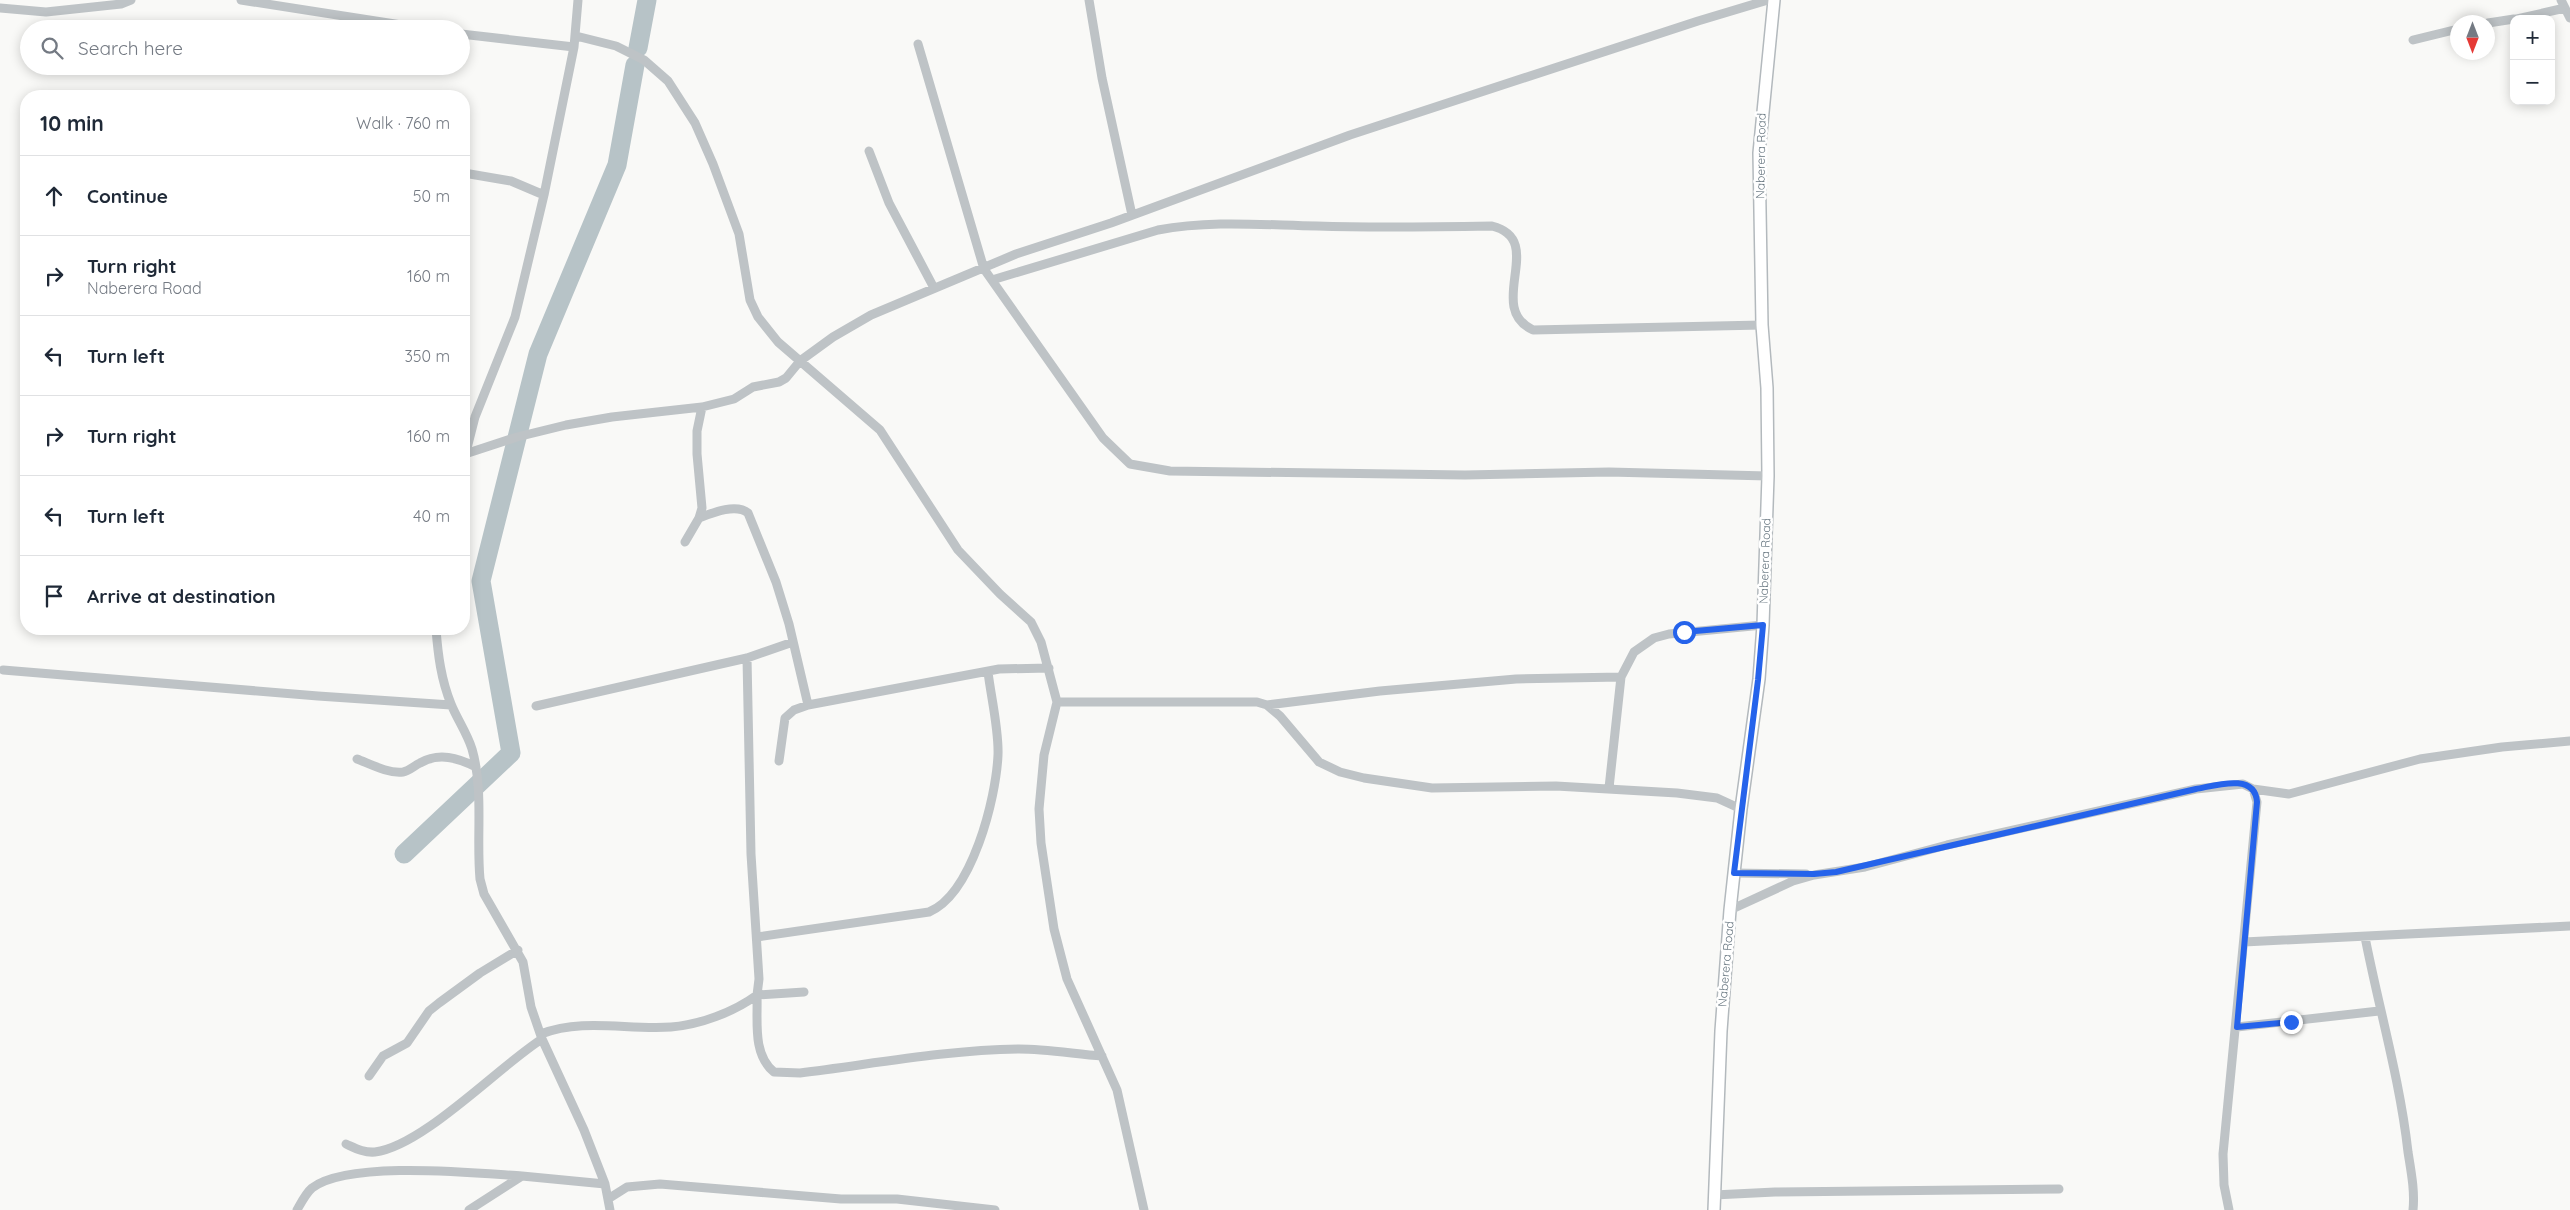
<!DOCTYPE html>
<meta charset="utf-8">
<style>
:root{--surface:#fff;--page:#f2f2f3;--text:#1f2937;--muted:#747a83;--line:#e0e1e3}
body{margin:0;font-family:Quicksand,sans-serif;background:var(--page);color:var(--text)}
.controls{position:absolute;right:15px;top:15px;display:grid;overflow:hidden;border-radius:10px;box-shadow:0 2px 12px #0003}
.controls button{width:45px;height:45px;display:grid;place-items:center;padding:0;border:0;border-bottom:1px solid var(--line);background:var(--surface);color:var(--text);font:25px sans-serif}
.compass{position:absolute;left:2450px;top:15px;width:45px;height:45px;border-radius:50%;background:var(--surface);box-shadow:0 2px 12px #0003;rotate:180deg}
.stop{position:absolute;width:15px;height:15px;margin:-11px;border:4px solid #2563eb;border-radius:50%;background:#fff}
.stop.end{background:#2563eb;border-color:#fff;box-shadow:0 1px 5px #0008}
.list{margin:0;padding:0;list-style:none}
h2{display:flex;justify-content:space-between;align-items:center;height:65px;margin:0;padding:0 20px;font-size:21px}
h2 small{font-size:16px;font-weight:400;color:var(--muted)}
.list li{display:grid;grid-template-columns:32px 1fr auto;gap:15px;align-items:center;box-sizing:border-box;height:80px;padding:0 20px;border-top:1px solid var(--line)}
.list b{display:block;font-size:19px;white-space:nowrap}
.list p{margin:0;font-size:16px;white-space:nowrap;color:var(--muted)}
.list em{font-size:16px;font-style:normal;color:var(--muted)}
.icon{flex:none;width:28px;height:28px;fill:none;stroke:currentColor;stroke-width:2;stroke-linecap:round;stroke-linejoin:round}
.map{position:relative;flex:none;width:2570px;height:1210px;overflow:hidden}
.search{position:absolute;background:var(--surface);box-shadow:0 2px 12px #0003;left:20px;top:20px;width:450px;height:55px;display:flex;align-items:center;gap:12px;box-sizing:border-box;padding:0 18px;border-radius:28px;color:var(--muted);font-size:19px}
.panel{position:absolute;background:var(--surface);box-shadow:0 2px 12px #0003;left:20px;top:90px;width:450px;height:545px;border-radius:20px}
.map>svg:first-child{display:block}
</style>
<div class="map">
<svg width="2570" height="1210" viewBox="0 0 2570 1210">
<rect width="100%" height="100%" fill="#f9f9f7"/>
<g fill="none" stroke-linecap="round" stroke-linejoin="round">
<path stroke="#b7c3c7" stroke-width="19" d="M638,48L647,0
M404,854L511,753L481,581L538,354L617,165L635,65"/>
<defs>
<path id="secondary" d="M1714,1210L1721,1031L1730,910L1741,809L1759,679L1763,625L1768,476L1767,388L1762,325L1759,153L1774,0"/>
</defs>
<use href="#secondary" stroke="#b3b9bd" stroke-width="14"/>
<path stroke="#bec3c6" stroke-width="9" d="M241,0L427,29
M1089,0L1102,78L1132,215
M2561,0L2570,18
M0,8L46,12L121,4L131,0
M2517,19L2565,8
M2488,23L2514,19
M461,34L574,47
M576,36L616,46L644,60L668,81L695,123L713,164L739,234L750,300L758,317L778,342L880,430L958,550L1000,594L1031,622L1041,642L1057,702L1044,755L1039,809L1041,843L1054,929L1067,979L1117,1090L1144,1210
M2413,40L2458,29
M918,44L984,269L1103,438L1130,464L1170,471L1465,475L1609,472L1768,476
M869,151L889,203L934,288
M464,173L511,181L544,195
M992,280L1158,230C1211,220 1263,225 1317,226C1375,228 1434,227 1492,226C1548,240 1484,307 1533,330L1762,325
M465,454L517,437L566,425L612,417L702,407L734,399L753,387L779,382L786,378L800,361L833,337L871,315L1016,254L1111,223L1350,135L1698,21L1768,0
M464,460L475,417L515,317L544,195L574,47L578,0
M699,518C712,513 736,503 748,513L776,582L789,624L808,705
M685,542L699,518L702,508L697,454V431L702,407
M436,629C438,655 441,679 451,704C457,719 467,733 472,749C484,791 476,836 480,879L484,894L523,962L531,1007L542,1039L584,1130L605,1184L610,1210
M3,670L318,696L451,705
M1057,702H1257L1267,705L1280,716L1319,762L1340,772L1364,778L1432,788L1556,786L1677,793L1717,798L1741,809
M1267,705L1380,691L1516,679L1621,677
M536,706L747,658L793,642
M357,759C370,764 389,774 403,772C409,771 414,766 420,763C439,752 458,758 476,767
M779,761L785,718L794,710L808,705L999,669L1049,668
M1609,788L1621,677L1634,652L1654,638L1669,634L1763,625
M2253,789L2289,794L2420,759L2502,747L2570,741
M1734,873L1806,874
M1730,910L1793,881L1814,875L1865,867L1947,845L2196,789L2243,784L2253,789L2257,802L2223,1154L2224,1185L2229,1210
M757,937L929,912C972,894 996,799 998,755C999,730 991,697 988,672
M2365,937C2379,1009 2400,1080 2408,1152C2411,1171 2415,1191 2413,1210
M2244,942L2570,926
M804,992L757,995C758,1020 752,1054 774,1072L800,1073C873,1064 946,1050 1019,1049C1046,1049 1075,1054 1102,1056
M2237,1027L2379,1011
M541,1034C583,1018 626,1030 671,1027C699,1025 734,1012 757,995L759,979L751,854L747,658
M369,1076L383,1056L407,1043L429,1011L439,1003L480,973L518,950
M346,1144C355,1148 364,1153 375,1152C423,1146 498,1067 542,1039
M1714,1195L1775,1192L2059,1189
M608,1199L627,1187L660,1184L841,1199H897L995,1210
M297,1210C301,1203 306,1193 312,1188C348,1160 475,1173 522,1176
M469,1210L522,1176L605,1184"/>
<use href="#secondary" stroke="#fff" stroke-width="11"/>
</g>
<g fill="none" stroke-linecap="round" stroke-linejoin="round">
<path stroke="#2563eb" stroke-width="6" d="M1684,632L1763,625L1758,680L1734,873L1814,874L1836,872L2196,789C2214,786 2255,772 2257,802L2237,1027L2291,1022"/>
</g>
<g text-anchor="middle" stroke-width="5" stroke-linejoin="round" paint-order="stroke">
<g font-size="12" fill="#66757f" stroke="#fff">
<text transform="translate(1761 156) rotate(-89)" y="4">Naberera Road</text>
<text transform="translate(1765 561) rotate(-88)" y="4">Naberera Road</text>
<text transform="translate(1726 964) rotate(-85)" y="4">Naberera Road</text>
</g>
</g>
</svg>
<div class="controls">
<button>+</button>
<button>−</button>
</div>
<svg class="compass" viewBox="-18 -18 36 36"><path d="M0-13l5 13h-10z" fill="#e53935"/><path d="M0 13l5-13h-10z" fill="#747a83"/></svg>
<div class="stop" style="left:1684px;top:632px"></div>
<div class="stop end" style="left:2291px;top:1022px"></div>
<div class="search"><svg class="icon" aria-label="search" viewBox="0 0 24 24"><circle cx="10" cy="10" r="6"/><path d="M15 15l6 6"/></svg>Search here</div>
<section class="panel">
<h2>10 min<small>Walk · 760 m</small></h2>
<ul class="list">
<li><svg class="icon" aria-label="ahead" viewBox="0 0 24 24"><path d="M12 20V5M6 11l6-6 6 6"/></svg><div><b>Continue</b></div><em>50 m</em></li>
<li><svg class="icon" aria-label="right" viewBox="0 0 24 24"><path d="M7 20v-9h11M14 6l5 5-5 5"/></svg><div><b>Turn right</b><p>Naberera Road</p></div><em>160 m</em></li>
<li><svg class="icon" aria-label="left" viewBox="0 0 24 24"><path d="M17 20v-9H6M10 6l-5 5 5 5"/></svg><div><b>Turn left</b></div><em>350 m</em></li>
<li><svg class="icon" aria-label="right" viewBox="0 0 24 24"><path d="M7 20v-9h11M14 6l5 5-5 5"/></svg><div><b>Turn right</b></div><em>160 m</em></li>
<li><svg class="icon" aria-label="left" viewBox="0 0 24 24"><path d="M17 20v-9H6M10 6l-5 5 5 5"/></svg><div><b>Turn left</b></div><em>40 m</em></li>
<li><svg class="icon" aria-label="arrive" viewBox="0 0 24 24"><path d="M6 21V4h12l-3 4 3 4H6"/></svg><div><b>Arrive at destination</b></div></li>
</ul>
</section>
</div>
